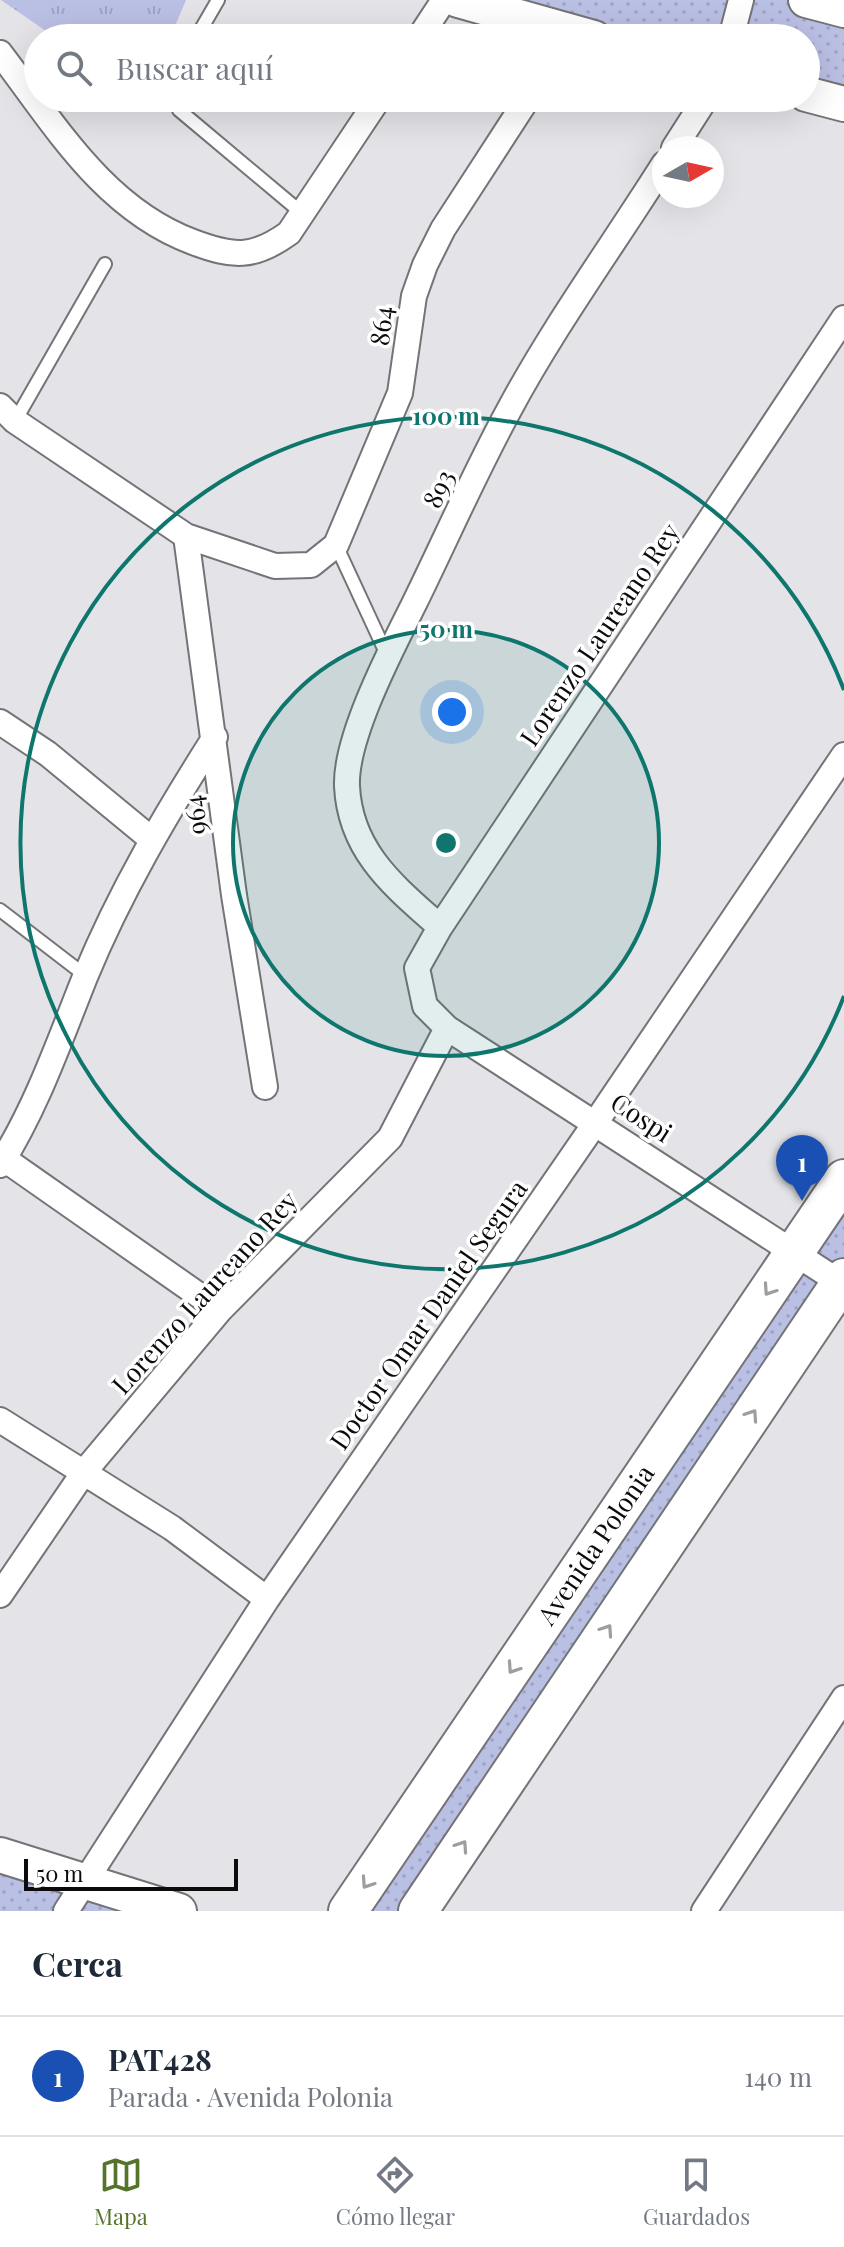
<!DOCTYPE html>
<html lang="es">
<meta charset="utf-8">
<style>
:root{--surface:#fff;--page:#f2f2f3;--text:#1f2937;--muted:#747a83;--line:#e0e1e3;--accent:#55742a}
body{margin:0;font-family:"Playfair Display",serif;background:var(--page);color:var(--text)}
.compass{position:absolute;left:652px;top:136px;width:72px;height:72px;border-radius:50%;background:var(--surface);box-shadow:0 8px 32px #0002;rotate:81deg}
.scale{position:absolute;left:24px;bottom:20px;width:214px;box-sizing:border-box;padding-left:8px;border:4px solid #0c0c0d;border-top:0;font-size:22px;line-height:28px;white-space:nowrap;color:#0c0c0d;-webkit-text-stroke:6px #fff;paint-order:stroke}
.you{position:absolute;left:452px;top:712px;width:28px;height:28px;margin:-20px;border:6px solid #fff;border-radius:50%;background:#1a73e8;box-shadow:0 0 0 12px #1a73e833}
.badge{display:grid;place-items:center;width:52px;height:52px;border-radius:50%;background:var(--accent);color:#fff;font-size:26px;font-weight:700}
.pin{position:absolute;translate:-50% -66px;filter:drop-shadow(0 2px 4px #0008)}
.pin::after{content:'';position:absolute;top:42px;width:28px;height:24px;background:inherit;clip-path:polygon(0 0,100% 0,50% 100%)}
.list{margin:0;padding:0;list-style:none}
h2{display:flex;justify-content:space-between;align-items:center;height:104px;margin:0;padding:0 32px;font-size:34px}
h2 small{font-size:26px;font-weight:400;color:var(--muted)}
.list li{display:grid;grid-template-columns:52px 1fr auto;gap:24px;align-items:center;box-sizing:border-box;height:120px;padding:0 32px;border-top:2px solid var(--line)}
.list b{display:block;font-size:30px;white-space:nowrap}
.list p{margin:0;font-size:26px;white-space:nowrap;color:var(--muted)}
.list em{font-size:26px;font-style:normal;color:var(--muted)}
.icon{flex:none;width:44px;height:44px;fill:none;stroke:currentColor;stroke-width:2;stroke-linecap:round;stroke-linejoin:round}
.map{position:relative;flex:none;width:844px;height:1911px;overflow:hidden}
.search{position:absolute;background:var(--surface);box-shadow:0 8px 32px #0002;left:24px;right:24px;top:24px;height:88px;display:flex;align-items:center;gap:20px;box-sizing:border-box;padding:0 28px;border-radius:44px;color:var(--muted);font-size:30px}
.sheet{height:224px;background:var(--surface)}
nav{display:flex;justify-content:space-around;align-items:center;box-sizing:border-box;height:112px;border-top:2px solid var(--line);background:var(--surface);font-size:22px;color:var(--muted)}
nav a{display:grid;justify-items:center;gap:4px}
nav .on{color:var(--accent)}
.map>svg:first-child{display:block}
</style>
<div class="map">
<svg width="844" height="1911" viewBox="0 0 844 1911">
<defs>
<pattern id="grass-dots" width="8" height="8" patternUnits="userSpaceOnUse" patternTransform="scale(2)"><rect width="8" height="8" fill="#babfe4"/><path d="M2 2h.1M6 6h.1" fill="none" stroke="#9fa3c2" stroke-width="1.8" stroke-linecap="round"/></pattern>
<pattern id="park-tufts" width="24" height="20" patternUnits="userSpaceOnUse" patternTransform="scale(2)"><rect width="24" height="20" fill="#babfe4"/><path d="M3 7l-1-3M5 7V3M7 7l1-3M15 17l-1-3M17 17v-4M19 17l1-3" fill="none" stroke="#9fa3c2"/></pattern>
</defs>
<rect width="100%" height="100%" fill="#e4e4e8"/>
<path fill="url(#grass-dots)" d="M458,0H806L844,10V104L806,94V38H594Z
M844,1179V1278L418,1911H348Z
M0,1855L179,1911H0Z"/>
<path fill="url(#park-tufts)" d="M1,0H186L170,38H56Z"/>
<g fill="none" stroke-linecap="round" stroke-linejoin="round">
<defs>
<path id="lane" d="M196,38L218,0
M173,98L179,110L303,214
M15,421L105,264
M336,545L387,655
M0,910L86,976"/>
<path id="street" d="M419,38L444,0
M731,38L741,0
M0,53C55,125 104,209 193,242C233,257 253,259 289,233L379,98
M674,148L706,98
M844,318L440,927L417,968L425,1006L447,1028L844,1285
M0,406L15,421L186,536L275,566L311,565L336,545L400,393L414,296L425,265L443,229L528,98
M186,536L234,895L265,1087
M0,722L48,754L150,838
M440,927C395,887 350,852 347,786C345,738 391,650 413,606C445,541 474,474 509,410C554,326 613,245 664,164
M0,1156L220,1310
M0,1165C37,1106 59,1042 85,977C120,892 166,814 215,737
M0,1420L172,1528L267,1599
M0,1595L84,1472L220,1310L390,1138L447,1028
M66,1911L267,1599L596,1122L844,755
M704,1911L844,1698"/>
<path id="secondary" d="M458,0L594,38
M806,0L844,10
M806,94L844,104
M0,1855L179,1911"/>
<path id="primary" d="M348,1911L844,1179
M418,1911L844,1278"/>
</defs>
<use href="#lane" stroke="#737477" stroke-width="16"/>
<use href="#street" stroke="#737477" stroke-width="28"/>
<use href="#secondary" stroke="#737477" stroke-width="38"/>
<use href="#primary" stroke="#737477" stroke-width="42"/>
<use href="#lane" stroke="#fff" stroke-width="12"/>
<use href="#street" stroke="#fff" stroke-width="24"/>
<use href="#secondary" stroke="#fff" stroke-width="34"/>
<use href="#primary" stroke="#fff" stroke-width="38"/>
</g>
<defs><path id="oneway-chevron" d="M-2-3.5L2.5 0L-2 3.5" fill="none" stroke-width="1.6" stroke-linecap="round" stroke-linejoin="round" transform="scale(2)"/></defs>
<g stroke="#9e9e9e">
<use href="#oneway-chevron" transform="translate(769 1290) rotate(124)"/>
<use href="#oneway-chevron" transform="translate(752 1415) rotate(-56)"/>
<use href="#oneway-chevron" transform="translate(607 1630) rotate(-56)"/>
<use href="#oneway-chevron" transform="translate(513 1668) rotate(124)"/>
<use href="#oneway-chevron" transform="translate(462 1846) rotate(-56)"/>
<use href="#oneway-chevron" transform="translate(367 1883) rotate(124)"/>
</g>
<circle cx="446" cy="843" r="213" fill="#0f766e" fill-opacity=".12"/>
<g fill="none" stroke="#0f766e" stroke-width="4">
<circle cx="446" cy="843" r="213"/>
<path d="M844 996A426 426 0 1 1 844 690"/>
</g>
<g text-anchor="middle" stroke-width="7" stroke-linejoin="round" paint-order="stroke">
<g font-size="26" fill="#0c0c0d" stroke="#fff">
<text transform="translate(382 326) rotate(-83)" y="9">864</text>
<text transform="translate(439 489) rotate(-64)" y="9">893</text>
<text transform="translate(600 635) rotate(-56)" y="9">Lorenzo Laureano Rey</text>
<text transform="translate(196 815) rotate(-97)" y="9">964</text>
<text transform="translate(641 1118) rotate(33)" y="9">Cospi</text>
<text transform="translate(205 1293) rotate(-48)" y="9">Lorenzo Laureano Rey</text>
<text transform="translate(429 1315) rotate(-55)" y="9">Doctor Omar Daniel Segura</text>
<text transform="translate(596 1545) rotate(-56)" y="9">Avenida Polonia</text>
</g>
</g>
<circle cx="446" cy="843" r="12" fill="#0f766e" stroke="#fff" stroke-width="4"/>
<g font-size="24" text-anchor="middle" font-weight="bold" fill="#0f766e" stroke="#fff" stroke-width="7" stroke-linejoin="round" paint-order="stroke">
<text x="446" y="425">100 m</text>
<text x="446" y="638">50 m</text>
</g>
</svg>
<svg class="compass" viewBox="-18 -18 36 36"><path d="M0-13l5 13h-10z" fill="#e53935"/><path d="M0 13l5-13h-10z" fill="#747a83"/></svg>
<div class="scale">50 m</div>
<div class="you"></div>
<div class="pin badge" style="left:802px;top:1201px;background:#1a4fb4">1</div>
<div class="search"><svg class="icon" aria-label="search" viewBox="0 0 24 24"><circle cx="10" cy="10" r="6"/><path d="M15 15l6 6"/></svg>Buscar aquí</div>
</div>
<section class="sheet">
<h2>Cerca<small></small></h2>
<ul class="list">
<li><span class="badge" style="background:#1a4fb4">1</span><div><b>PAT428</b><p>Parada · Avenida Polonia</p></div><em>140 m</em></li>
</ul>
</section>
<nav>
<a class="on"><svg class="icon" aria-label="map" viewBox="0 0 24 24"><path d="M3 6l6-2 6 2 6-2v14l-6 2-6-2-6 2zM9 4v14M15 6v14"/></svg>Mapa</a>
<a><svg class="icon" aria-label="directions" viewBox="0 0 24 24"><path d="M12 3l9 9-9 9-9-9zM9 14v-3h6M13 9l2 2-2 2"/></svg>Cómo llegar</a>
<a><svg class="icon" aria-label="saved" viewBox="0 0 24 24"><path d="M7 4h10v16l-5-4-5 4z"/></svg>Guardados</a>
</nav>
